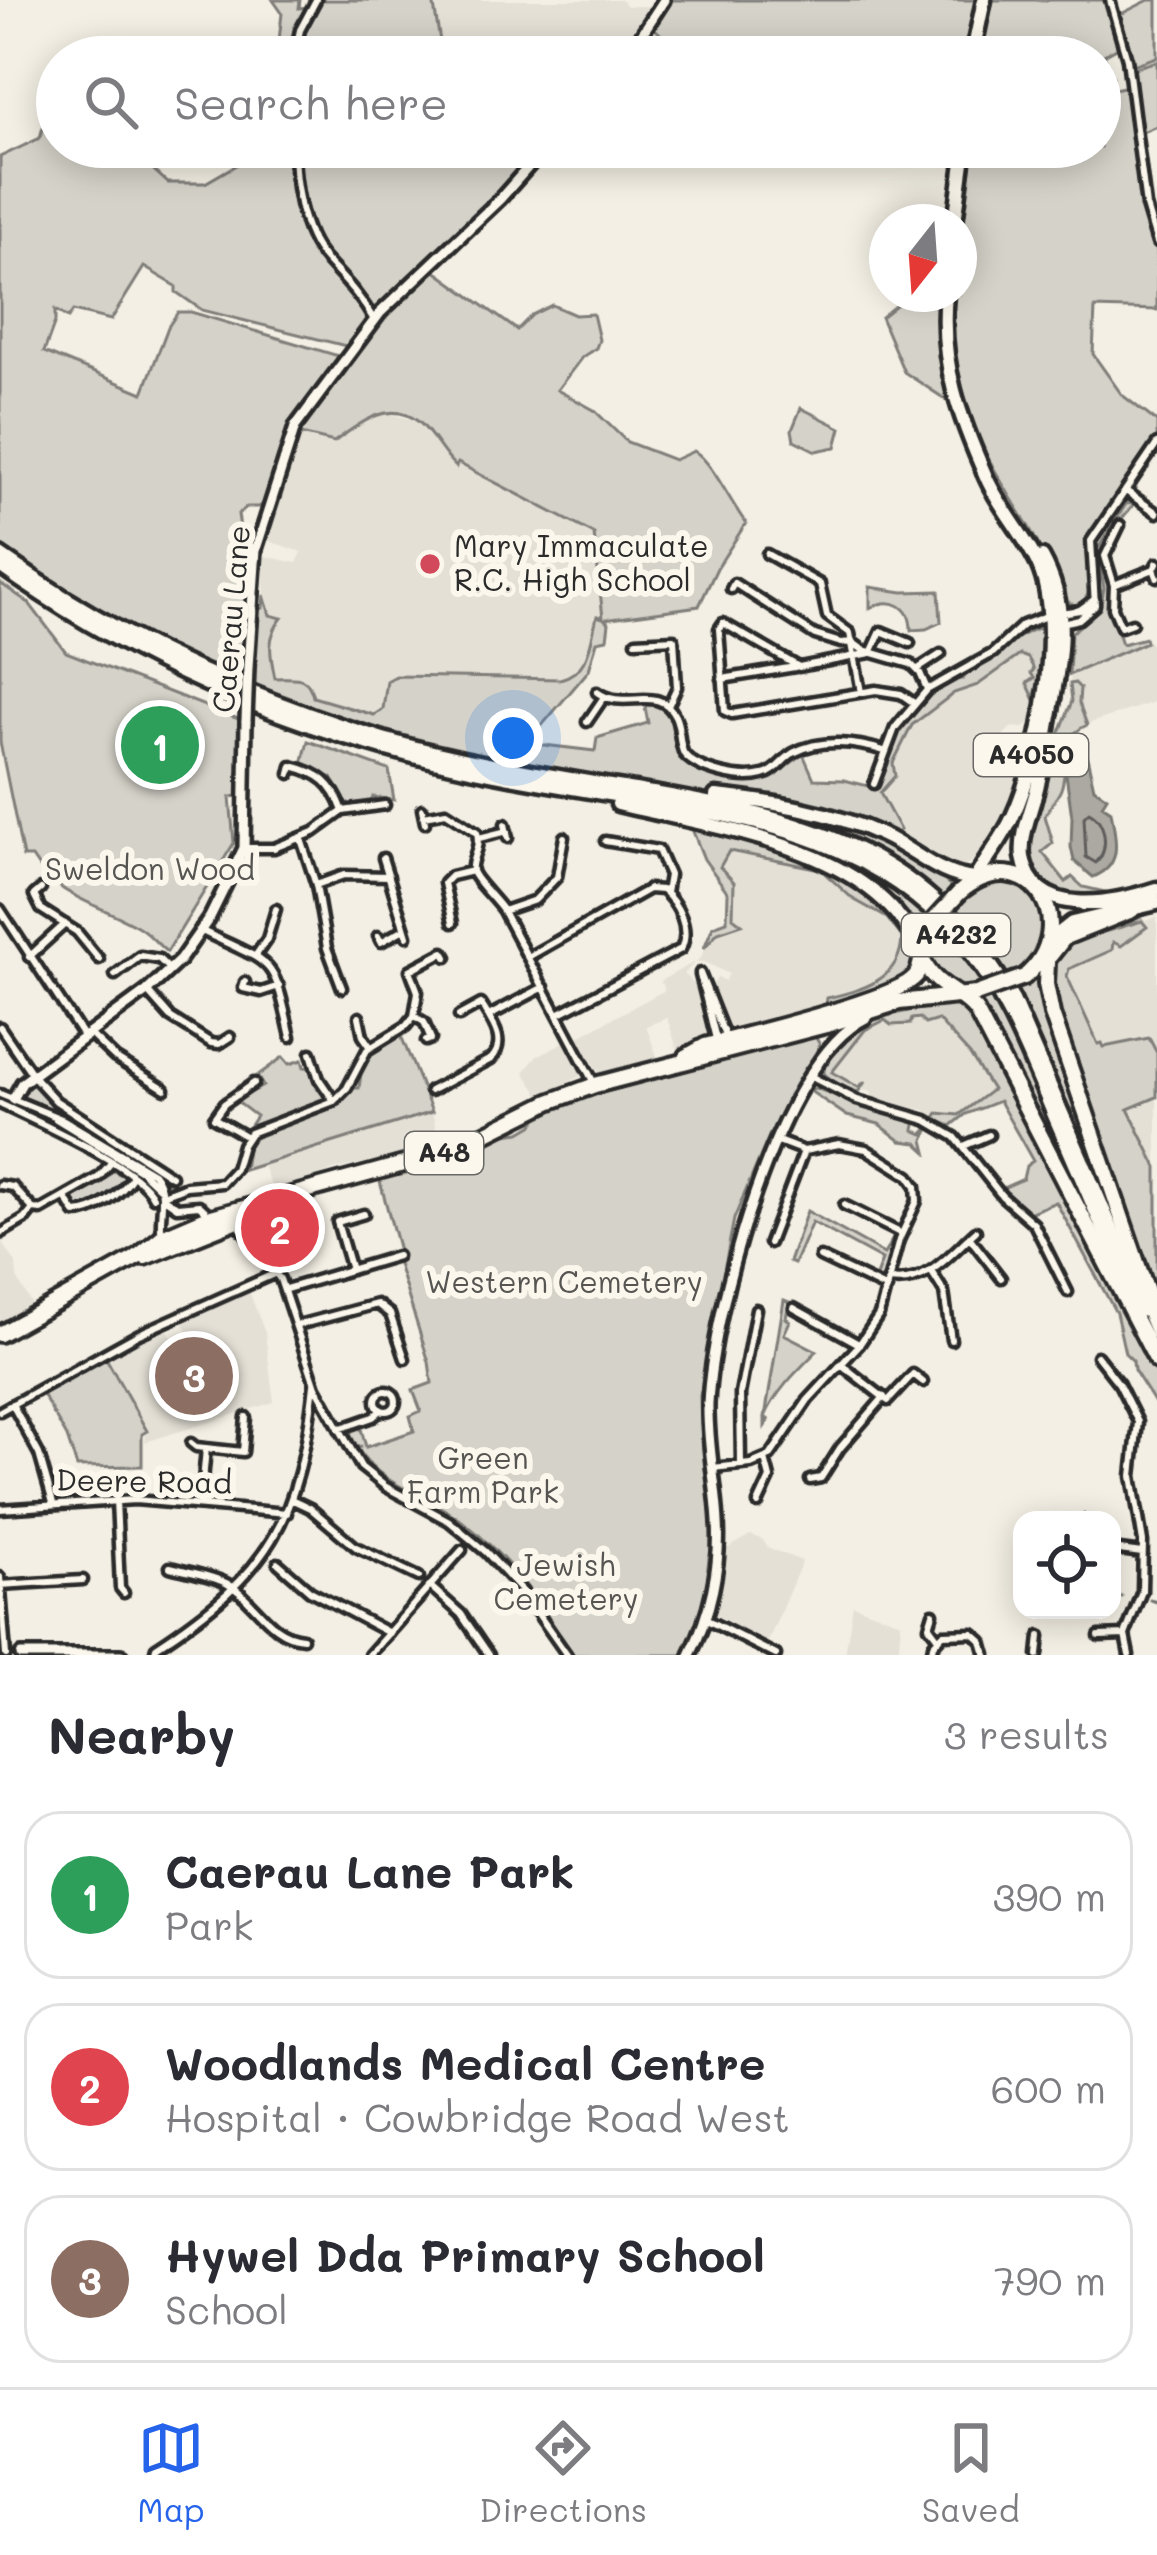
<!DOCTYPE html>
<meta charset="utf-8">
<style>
:root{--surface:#fff;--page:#f7f7f7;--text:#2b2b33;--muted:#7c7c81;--line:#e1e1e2;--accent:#2563eb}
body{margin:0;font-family:Mali,sans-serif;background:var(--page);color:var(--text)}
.controls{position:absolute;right:36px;bottom:36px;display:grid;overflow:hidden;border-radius:24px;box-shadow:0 6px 30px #0003}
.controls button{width:108px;height:108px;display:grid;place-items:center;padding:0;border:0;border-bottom:3px solid var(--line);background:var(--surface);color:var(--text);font:60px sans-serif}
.compass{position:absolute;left:869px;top:204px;width:108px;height:108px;border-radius:50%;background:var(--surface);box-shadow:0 6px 30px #0003;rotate:197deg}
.you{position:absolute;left:513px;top:738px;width:42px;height:42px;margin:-30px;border:9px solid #fff;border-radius:50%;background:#1a73e8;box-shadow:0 0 0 18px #1a73e833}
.badge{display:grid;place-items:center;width:78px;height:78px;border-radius:50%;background:var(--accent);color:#fff;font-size:39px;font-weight:700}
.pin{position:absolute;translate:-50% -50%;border:6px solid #fff;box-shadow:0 3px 12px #0006}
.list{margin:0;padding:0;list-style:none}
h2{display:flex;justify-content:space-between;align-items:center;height:156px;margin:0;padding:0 48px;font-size:51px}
h2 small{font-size:39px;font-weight:400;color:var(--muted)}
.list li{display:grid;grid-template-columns:78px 1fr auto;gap:36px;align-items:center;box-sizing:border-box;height:168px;margin:0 24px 24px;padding:0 24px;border:3px solid var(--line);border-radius:36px}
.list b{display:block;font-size:45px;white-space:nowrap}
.list p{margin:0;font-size:39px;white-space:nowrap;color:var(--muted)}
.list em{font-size:39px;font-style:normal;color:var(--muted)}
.icon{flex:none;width:66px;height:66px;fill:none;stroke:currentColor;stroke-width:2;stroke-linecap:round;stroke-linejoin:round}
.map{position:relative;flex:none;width:1157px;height:1655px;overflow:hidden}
.search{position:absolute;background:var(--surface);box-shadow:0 6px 30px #0003;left:36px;right:36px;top:36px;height:132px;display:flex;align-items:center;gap:30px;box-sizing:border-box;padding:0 42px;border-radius:66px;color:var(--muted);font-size:45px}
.sheet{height:732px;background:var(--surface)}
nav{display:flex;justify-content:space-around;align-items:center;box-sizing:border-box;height:168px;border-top:3px solid var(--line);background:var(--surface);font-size:33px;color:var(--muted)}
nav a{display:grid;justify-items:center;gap:6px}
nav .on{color:var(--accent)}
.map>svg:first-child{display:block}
</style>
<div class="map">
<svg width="1157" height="1655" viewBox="0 0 1157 1655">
<rect width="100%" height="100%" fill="#f3efe4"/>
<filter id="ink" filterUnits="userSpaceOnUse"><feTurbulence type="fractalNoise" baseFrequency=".00833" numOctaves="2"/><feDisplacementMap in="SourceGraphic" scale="24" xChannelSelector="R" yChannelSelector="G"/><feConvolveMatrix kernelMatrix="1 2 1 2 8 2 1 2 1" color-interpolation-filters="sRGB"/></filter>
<g filter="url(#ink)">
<path fill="#e4e0d6" d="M433,0H621L627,6H649L651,18L634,38L441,47Z
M382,412L418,421L456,466L458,463L594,534L603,619L589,670L575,683L383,709L374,715L272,683L263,568L264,556L297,563L302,552L269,541L280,484L297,433L334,442Z
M1146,638L1150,644L1157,641V701L1084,725L1067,670Z
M1020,649L1042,670L1032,721L1024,728L1012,727L996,742L1000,753L1012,757L1019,773L1014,800L986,850L967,865L952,867L900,835L878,794L911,723L924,708Z
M731,842L825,870L888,915L907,940L889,982L837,1003L738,1031L726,1026L712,986L718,977L725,981L729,974L704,962H695L684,974L699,990L708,1038L678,1051L667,1018L646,1026L658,1059L599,1072L576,1038L665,990L660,981L700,959L716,928L730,924V887L718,871Z
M1157,917V1185L1056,972L1088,940Z
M936,1017L972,1054L993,1091L943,1124L925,1110L874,1099L870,1090L860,1091L830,1073L864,1025Z
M567,1040L583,1075L540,1096L524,1072L536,1057Z
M432,1112L440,1146L333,1170L274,1194L262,1163Z
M298,1203L306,1227L271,1252L255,1231L256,1222Z
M0,1239L16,1263L17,1278L32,1305L0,1323Z
M249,1291L265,1333L274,1402L145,1442L146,1433L106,1358L166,1327L176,1344L190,1336L182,1320Z
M750,1535L763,1540L768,1548L802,1561L767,1644L713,1613L727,1549Z
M853,1605L901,1622L898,1655H845Z"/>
<path fill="#d5d2c9" stroke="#807e7a" stroke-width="3" d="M273,0H300L299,8L317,6L318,0H433L441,47C394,51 322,64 278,50L282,13Z
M667,0H976L962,57H760L667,40L654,28Z
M992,0H1108L1120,46L1104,55L1113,77L1100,81V57H981Z
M1149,0H1157V57L1133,65L1117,16Z
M1157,61V126L1140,133L1131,69Z
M1128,86L1146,223L1157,247V310L1095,308L1093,354L1122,395L1157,422V438L1088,538C1079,562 1103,590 1077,606L1066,601L1061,577C1046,564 1037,540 1026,522C977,444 947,390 952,294H959V244L972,147H1100V92Z
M57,123V147H128L168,183H205L267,147H291L304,235L313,253L369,317L350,347L202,310L176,292V286L144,267L111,320L73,311L68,318L55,310V322L44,352L143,393L168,327L178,312H191L342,357L291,427L265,503L259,507H247L238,514L240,528L252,542L246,577L243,684L114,622L0,549V157L40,138L43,127Z
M295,147H541L492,202L376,311H370L326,262L304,216Z
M431,268L517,330L532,315L552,305L575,315L593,314L599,340L596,348L582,357L557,390L594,410L627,442L674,460L694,451C712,461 731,504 746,523L717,568L699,606L604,619L609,623L607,639L597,641L589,670L527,743L595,751L597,738L648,723L644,702L658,704L669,713L676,747L693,766L760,779L775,775L803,754L814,779L844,780L872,787C886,745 913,678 963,679C968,670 1025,630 1039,628L1046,634L1044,664L1034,698L1027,683L1034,678L1031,673L1034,669L1028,658L1020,655L978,685L954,693L912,725L893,763L895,776L880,793L900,830L896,835C782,798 662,792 544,772C444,756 348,722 253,689L254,611L263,608L264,595L270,615L282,618C266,637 270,655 275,678C296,678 308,674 313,697L374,715L383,709L387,681L396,676L560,679C591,671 590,642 597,616L603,618L594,534L458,463L456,467C442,454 433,434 419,422C389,398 359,424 334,442L297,433L385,314Z
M910,294H941L939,349L948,401L904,372L881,317Z
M801,408L841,428L836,447L816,451L794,440L792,430Z
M1135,503L1112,530L1103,558L1111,581L1109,604L1122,644L1145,638L1146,642L1069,675L1071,633L1100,609L1104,588L1097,550L1126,504Z
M0,583L29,603L66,652L241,720L239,796L230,797L234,843L167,952C157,944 148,932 137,926C99,904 56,897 32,857H23L0,742Z
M870,587L903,592L939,591L941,622L926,629L911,630C911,606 892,596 870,608Z
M1075,683L1080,688L1079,703L1087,725C1056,739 1070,765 1061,789C1058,797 1049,807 1045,816L1053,843L1042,852L1066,882L1072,877L1083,887L1118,895L1071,898L1040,881L1028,855L1027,840L1037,817L1045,771L1072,701L1070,684Z
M308,741L389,770L394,800L373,797L371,803L347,807L332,778L302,764Z
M704,796C782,808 858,818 923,866C933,873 945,879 953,888L941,901L822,828Z
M639,803L777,830L879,874L929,914L919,931L842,870Z
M690,824C751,839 880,871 907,936C913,951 916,965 905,979L851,1000L826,1005L827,998C862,990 901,980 902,937L887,918L853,899L820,869L729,851L720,867L734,882L733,917L742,924L718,932L704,948L713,926L727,921L728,893L704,859Z
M1000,881C1058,886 1053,961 1004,979L949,911L967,894Z
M1135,916L1139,918L1090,936L1142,921L1147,927L1121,946L1113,942L1112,950L1069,969L1067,976L1098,1044L1102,1043L1104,1047L1149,1038L1157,1053V1097L1128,1109L1157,1167V1305L1055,1006C1044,937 1078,933 1135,916Z
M939,923L988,984L968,989L942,979C928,957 925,946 939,923Z
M1041,970L1037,977L1041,995L1101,1182L1013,990Z
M992,997L1020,1048L1083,1202L975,1001Z
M953,1005L967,1010L1015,1102L1023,1110L1157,1374V1406L1134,1370L1133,1361L1125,1353L1116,1313L1056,1202L1029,1213L1001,1189L1023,1179L1026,1166L1033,1161L999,1101L966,1114L951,1126L934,1119L938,1113L959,1115L992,1090L970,1055L938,1020L925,1024L920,1018L912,1019L910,1024L891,1025L885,1020L865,1030L832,1072L858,1087L865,1082L858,1092L842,1087L824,1074C822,1021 914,1008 953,1005Z
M400,1033L432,1112L244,1170L247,1149L255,1136L332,1108L353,1088H359L363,1059Z
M815,1036L820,1045L769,1136L734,1219L708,1353L700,1396L701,1424L705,1425L708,1461L705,1462V1469L709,1470L715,1534L714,1558H709L708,1567L713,1563L702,1617L686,1655H572C541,1603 507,1554 458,1518C424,1494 381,1486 358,1449L362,1446L357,1447L350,1434L353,1428L360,1425L366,1447L414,1431L410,1416L421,1411L413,1390L432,1383L429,1362L397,1261L401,1258L379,1178L465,1155L505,1134L520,1132L534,1124L539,1116L579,1099Z
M283,1057L289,1064L302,1060L304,1067L312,1068L326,1099L247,1130L256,1116L236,1101L263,1086L257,1076Z
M31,1081L166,1173L168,1182L177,1184L166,1186C147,1148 60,1123 24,1099L22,1087Z
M816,1088L864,1107L916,1120L914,1130L923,1134L930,1126L924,1140L927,1152L917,1143L901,1141L879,1124L847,1116L810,1091Z
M111,1170L128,1178L122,1189L77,1211L71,1196Z
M807,1211L884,1254L895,1235L885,1281L871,1279L876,1276L882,1260L812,1222L794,1264L789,1262Z
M784,1300L789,1302L786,1318L790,1321L784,1334L817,1351C797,1371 776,1391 765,1417L769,1420L765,1426V1417Z
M106,1358L147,1431L142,1434V1466L77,1467L67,1437L42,1394Z"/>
<path fill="#aca9a2" stroke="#787772" stroke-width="3" d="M1077,741L1084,744L1094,788L1107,797L1102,805L1111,811C1115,837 1125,865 1093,877L1074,861L1071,847L1072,817L1064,759L1067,749Z"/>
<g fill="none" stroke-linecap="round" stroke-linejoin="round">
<path stroke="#5f5d5b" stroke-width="3" d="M1089,812C1106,821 1110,849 1096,863L1086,857L1084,817Z"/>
<path stroke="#787772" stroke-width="3" d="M1083,1520L1084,1514
M1112,1595L1122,1597
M1150,1600L1157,1602"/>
<defs>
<path id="minor" d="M1110,0L1127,59L1146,206L1157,243
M294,57L300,30L316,0
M294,147C294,181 301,233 325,259C344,280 360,295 374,320
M1126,491L1157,513
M767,554L820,584L827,616L850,633L861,692
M1157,563L1154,569L1157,577
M1114,585L1105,556L1120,525
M731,589L734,583L815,635L841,643L852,642L863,650L911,664L920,673L927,689
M1061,613L1080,610L1095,599
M1062,623L1079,619L1095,605L1091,541L1157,444
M1132,623L1121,627L1113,608L1114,585L1154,569
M636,641L674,639L677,687L668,706
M871,653L799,667L723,623L719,629L725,711L732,714L876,690L901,694L914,703
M871,653L881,631L910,643
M918,669L941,654
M722,679L795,667
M597,692C624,712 659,683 675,716C681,728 678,742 684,754C698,771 741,781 763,775C776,772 782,760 793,753C821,738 856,742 884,751
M587,722L604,697
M290,774L292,766C320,773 333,783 343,811
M874,784L895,728L927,690L993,653L1023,625L1049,615
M422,809L425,823
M424,816L446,812L477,832C481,850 470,858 472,871C474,880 497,901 503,911L593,1081
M505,824L508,838
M479,838L507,831
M301,839L316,885L327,948L342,988
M605,841L658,850L669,875L666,893
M244,848H274L314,832L343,811L385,805
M383,858L407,936
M316,885L344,875L389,876
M41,889L34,895L41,909L77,932L99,959
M1082,907H1113L1157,896
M0,909L83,1036
M503,911L535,900L557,877L564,837
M453,923L444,883L451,876L472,871
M202,931C276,967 272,954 291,1037
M378,936L381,942L404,929
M256,955L267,939L276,909
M29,957L65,924
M528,957L649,889L662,890C678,903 691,929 681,949L558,1014
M700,973L725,1036
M115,975L140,956L159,959L170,970
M700,975L717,1043
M245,982L243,988L261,992L279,986
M147,991L170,1017L211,1043L219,1044L230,1037
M414,1016L424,1022L431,1039L426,1041
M489,1016L544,987
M359,1017L363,1036L370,1046
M0,1027L35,1078L56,1101L171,1176
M91,1035L115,1058L165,1089
M311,1053L319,1079L334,1101
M810,1076L857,1100L926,1120L955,1137L1002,1196L1034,1224L1068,1292
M430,1091L491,1059C508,1042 492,1022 481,1004L459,1016
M0,1094L64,1120L153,1173C170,1194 157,1215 162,1238
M0,1104C33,1120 140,1167 153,1197
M56,1119L141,1171L159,1188
M247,1137L214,1118L224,1104L254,1083
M966,1145L989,1135
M0,1185L13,1187L33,1209
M163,1195L186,1186L222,1183L235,1169L242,1145L250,1133L334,1101L347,1088L367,1050L406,1026L414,1016L418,992L410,970L444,952L447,957
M65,1197L75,1213C95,1213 122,1194 133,1176
M164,1198L177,1207L199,1205L212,1217
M844,1205L900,1233
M241,1219L249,1226L256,1242
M237,1223L280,1279L316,1387L361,1467L386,1487L449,1521L486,1552L522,1591L567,1655
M0,1234L25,1219L33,1209L41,1210L99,1177L110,1164
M970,1238L1001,1278
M769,1243L804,1151
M820,1257L887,1289
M351,1270L337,1222L364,1214
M931,1271L944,1292L951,1340
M890,1280C927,1286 951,1253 976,1231
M286,1289L397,1256
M794,1308L859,1344
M298,1325L377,1304L390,1314L405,1359
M1097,1356L1119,1384L1138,1422L1132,1476L1143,1542L1142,1591L1125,1635L1129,1655
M842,1365L888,1401L913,1374L923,1382
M376 1401a10 10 0 1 1 20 0a10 10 0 1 1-20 0Z
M12,1404L39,1454L53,1503
M0,1411L139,1334L276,1273
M339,1429L373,1417L381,1410
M191,1443L196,1447L243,1452L246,1417
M741,1465L740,1394L756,1309
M712,1468L751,1464L770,1456L808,1400L859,1345L879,1315L899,1240L917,1201L916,1186L909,1176L866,1149L839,1144L804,1151L778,1141
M810,1480L821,1478L840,1448L884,1397
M116,1500L120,1588L124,1593
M293,1500L310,1508L356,1547L419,1577
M201,1503L206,1448
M758,1504L770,1478L765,1459
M0,1509L135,1500L287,1513
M1112,1549L1142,1553
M278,1563L310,1591L389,1633
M170,1567C188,1572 210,1575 226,1583C254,1597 268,1636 303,1638
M0,1577L6,1655
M0,1585L83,1580
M430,1586L461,1614L489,1655
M933,1613L929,1626L938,1638
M705,1619L776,1655
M1099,1636L1125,1635
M154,1655L156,1647C271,1572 299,1520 314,1384
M369,1655L462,1550
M931,1655L933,1645L943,1634L973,1633L982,1641L986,1655
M1038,1655L1040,1636"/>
<path id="tertiary" d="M462,57L635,46L715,57
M627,57L664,0
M248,667L256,549L295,427L380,313L500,199L546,147
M13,1099L22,1083L147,991L180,960L210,917L244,848L246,721
M21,1655H121
M690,1655C710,1615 721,1567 718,1522C716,1483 707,1444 708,1404C712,1311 778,1061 866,1018"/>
<path id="primary" d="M972,57L984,0
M955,222L965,147
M0,555C116,637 247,698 383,739C473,765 567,778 659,794C817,822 928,852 1013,1000L1157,1333
M1042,557C1071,609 1060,656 1051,711C1046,735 1044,760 1038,784C1033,807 1020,834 1023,857C1034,921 1114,903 1157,889
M0,566C115,648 247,710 383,748C465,771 549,784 632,798C761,821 874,838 964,944C1007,996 1030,1059 1056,1120C1084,1184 1111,1248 1138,1312
M716,796C773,802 830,811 882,835C915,850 938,876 975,879C987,857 1003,839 1013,816C1040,758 1065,625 1039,566C1025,535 1001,510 987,479C960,418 939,363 946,294
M618,804C715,828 881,847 921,955
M1048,942L1072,923L1157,903"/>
<path id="trunk" d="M959,893C1028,834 1085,927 1024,977
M1048,942L1046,984L1052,1014L1157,1321
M921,956C934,989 956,987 976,1011L1157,1361
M1050,956L1065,937L1132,910
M687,1056L705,1046C741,1036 903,999 917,974C924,961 921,942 927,928
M145,1257L258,1212
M0,1334L136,1258L162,1237L204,1219L451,1151L549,1102L595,1085L826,1025L899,1002L976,994"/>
</defs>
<use href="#minor" stroke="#2b2b2b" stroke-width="15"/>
<use href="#tertiary" stroke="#2b2b2b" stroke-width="18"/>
<use href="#primary" stroke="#2b2b2b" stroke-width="21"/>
<use href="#trunk" stroke="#2b2b2b" stroke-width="22"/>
<use href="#minor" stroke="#fbf7ec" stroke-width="6"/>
<use href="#tertiary" stroke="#fbf7ec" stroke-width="9"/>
<use href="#primary" stroke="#fbf7ec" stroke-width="12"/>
<use href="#trunk" stroke="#fbf7ec" stroke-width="14"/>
<defs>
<path id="tertiary-bridge" d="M246,721L248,667"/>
<path id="trunk-bridge" d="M927,928L959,893
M976,994L1024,977"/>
</defs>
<use href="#tertiary-bridge" stroke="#2b2b2b" stroke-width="18" stroke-linecap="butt"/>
<use href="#trunk-bridge" stroke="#2b2b2b" stroke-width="22" stroke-linecap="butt"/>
<use href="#tertiary-bridge" stroke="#fbf7ec" stroke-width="9"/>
<use href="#trunk-bridge" stroke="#fbf7ec" stroke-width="14"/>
</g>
</g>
<circle fill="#d1495b" stroke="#fbf7ec" stroke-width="4.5" cx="430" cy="564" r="12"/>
<g text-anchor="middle" stroke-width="12" stroke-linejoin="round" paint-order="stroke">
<g fill="#fbf7ec" stroke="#696865" stroke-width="3">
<rect x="974" y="734" width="114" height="42" rx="9"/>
<rect x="902" y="914" width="108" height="42" rx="9"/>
<rect x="405" y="1132" width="78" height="42" rx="9"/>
</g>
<g font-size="27" font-weight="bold" fill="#2b2b2b">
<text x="1031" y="764">A4050</text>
<text x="956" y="944">A4232</text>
<text x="444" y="1162">A48</text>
</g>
<g font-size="30" fill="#2b2b2b" stroke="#fbf7ec" text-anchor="start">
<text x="454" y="557">Mary Immaculate<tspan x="454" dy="34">R.C. High School</tspan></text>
</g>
<g font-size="30" fill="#2b2b2b" stroke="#fbf7ec">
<text transform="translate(232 619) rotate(-85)" y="10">Caerau Lane</text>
<text transform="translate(144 1482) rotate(1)" y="10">Deere Road</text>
</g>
<g font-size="30" fill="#565552" stroke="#fbf7ec">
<text x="150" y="880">Sweldon Wood</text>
<text x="564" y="1293">Western Cemetery</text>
<text x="483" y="1469">Green<tspan x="483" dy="34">Farm Park</tspan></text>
<text x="566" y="1576">Jewish<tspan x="566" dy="34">Cemetery</tspan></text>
</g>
</g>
</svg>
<div class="controls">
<button><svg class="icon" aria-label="locate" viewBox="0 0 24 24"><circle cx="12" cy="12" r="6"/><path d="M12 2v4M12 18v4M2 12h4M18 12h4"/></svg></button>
</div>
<svg class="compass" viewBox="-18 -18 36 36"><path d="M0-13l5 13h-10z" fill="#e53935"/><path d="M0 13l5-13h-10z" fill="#7c7c81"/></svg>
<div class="you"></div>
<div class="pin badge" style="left:160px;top:745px;background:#2e9e5b">1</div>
<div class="pin badge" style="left:280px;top:1228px;background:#e0444e">2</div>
<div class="pin badge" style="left:194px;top:1376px;background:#8d6e63">3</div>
<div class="search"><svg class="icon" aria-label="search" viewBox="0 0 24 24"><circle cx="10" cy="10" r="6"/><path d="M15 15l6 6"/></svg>Search here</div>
</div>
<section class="sheet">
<h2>Nearby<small>3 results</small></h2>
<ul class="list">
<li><span class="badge" style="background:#2e9e5b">1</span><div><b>Caerau Lane Park</b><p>Park</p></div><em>390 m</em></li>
<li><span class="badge" style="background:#e0444e">2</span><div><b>Woodlands Medical Centre</b><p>Hospital · Cowbridge Road West</p></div><em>600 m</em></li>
<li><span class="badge" style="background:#8d6e63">3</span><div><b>Hywel Dda Primary School</b><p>School</p></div><em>790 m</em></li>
</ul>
</section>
<nav>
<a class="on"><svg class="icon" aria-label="map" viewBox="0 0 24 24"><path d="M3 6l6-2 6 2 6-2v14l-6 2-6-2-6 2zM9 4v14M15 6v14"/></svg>Map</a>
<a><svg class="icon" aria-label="directions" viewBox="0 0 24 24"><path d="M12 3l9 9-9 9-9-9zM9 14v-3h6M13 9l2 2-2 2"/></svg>Directions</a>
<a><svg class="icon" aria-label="saved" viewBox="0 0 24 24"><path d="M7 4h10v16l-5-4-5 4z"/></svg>Saved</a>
</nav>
